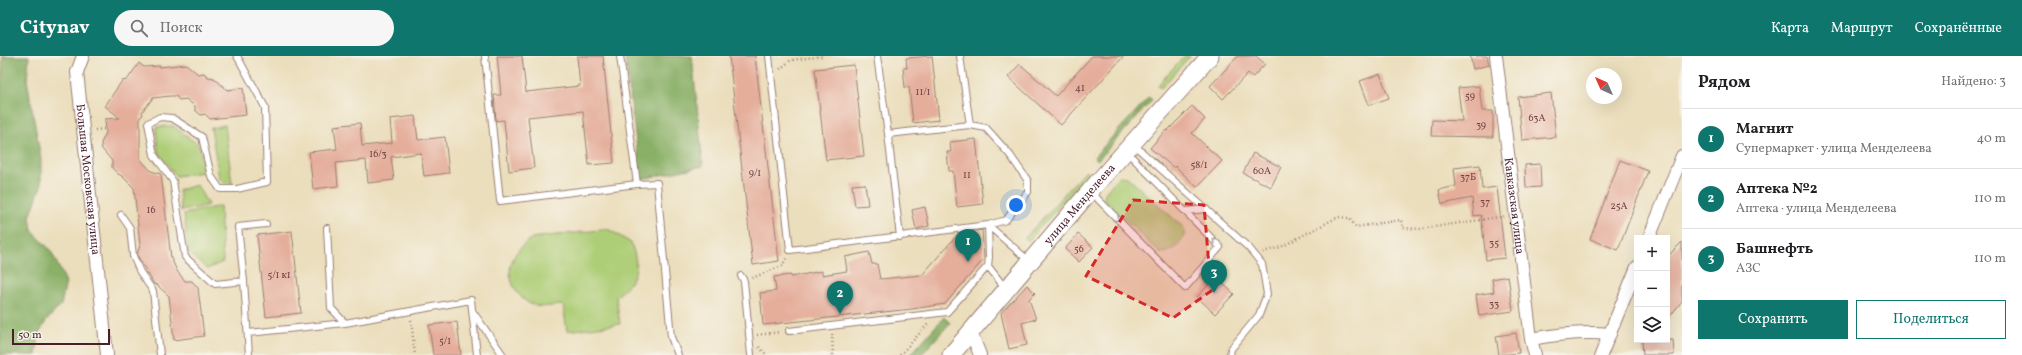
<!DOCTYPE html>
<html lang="ru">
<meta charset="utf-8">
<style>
:root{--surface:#fff;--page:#f6f6f6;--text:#202124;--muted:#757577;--line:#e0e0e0;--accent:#0f766e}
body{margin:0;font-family:Vollkorn,serif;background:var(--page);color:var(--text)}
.controls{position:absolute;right:12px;bottom:12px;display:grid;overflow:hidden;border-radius:0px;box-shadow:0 4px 16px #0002}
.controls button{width:36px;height:36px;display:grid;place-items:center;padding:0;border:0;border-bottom:1px solid var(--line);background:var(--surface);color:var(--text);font:20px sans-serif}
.compass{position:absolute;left:1586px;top:12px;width:36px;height:36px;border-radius:50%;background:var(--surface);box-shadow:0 4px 16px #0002;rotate:315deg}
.scale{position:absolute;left:12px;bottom:10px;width:98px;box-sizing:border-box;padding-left:4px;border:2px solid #4a1f2b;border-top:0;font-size:11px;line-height:14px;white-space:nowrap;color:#4a1f2b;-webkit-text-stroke:3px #f7f3e8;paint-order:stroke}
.you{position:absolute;left:1016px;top:149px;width:14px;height:14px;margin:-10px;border:3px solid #fff;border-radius:50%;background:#1a73e8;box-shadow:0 0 0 6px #1a73e833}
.badge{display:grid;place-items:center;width:26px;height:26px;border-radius:50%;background:var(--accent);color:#fff;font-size:13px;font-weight:700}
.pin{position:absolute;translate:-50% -33px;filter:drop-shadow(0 1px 2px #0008)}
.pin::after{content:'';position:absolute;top:21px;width:14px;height:12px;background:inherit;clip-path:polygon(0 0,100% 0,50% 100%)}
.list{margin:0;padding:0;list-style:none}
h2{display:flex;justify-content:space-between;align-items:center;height:52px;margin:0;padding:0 16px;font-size:17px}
h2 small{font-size:13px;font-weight:400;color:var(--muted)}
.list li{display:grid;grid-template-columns:26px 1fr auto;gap:12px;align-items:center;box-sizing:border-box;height:60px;padding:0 16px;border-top:1px solid var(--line)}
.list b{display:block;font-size:15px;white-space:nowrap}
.list p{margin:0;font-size:13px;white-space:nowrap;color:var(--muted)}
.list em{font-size:13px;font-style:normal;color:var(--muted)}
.actions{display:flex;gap:8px;padding:12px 16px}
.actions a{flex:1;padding:9px 0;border:1px solid var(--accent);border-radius:0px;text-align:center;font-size:14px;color:var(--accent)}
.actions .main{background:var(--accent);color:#fff}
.icon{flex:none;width:22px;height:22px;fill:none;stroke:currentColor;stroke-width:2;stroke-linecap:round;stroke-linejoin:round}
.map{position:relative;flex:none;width:1682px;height:299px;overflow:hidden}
header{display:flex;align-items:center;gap:24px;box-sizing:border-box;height:56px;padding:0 20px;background:var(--accent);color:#fff}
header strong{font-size:19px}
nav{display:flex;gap:22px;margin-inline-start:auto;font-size:14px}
.search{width:280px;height:36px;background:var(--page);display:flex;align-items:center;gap:10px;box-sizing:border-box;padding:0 14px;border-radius:22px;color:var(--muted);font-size:15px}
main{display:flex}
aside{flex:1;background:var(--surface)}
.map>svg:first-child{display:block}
</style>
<header>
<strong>Citynav</strong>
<div class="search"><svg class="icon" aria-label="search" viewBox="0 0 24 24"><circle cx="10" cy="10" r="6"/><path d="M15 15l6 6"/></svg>Поиск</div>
<nav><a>Карта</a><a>Маршрут</a><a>Сохранённые</a></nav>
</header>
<main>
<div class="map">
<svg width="1682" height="299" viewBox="0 0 1682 299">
<rect width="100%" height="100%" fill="#f7f3e8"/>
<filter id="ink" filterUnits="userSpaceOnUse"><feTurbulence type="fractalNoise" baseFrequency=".025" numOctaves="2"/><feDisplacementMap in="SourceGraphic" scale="8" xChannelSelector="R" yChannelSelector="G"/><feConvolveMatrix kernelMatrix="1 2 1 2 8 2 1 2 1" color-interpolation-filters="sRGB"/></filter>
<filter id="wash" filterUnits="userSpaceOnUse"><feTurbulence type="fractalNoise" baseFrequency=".012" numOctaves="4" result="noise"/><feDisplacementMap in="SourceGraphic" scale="16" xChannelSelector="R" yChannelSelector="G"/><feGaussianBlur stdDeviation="0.9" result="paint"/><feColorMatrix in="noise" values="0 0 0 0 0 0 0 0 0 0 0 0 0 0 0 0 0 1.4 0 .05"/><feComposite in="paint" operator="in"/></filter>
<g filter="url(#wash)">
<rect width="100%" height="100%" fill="#ebdebc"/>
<path fill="#adcd76" stroke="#7c7650" d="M1184,0H1190L1161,32L1158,29Z
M225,69L232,128L223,126L219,122L211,72Z
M173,70L200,90L203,116L176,120L158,96L156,71Z
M1086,114L1089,117L1028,185L1025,182Z
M1119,120L1127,121L1182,170L1185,176C1182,188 1173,197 1160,197L1104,143L1105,137Z
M197,129L208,149L181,155L179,134Z
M220,150L223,206L207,213L188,196L184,158Z
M608,173L631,187C641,214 636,223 616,241L620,268L567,275L563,249C554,249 544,252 536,250C517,245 504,220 513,203C517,194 524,188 532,182Z"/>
<path fill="#8ab067" stroke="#6a6849" d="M3,0H29L27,24L41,103V130L30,161L32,174L51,195L66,226L61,249L46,265L39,278L36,299H0V42Z
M625,0H692L703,110L641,123Z
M1149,41L1152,44L1098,104L1094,101Z
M944,261L950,267L921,299H910Z"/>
<g id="blocks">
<path fill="#e5ae9b" d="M497,0H522L526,36L580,30L577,0H603L614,107L589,109L583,55L528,61L534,112L509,115L504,64L496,65L494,39H501Z
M729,0H755L779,205L753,209Z
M932,0L939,64L913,67L909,31L905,32L903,12H907L906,2Z
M1092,0H1124L1061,69L1008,21L1020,8L1056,40Z
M1238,0H1256L1265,8L1253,21L1248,17L1223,43L1210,30Z
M1470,0H1487L1489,9L1473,13Z
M139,7L144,11L160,10V11L186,8L198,18L204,17L208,21L214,22L227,34L243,32L246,59L210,63L205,58L201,59L195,54V50L186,43L179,44L176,40H170L153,42L142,56L143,59L140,61V103L151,115L161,118L171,202L177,215L185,225H192L198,232L204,280L174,284L169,240L157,229L154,228L137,199L140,189L134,132L122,120L118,118L112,112V105L102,93L101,87L106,77L105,63L120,62L105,50L117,32L122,25L127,24Z
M854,9L864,100L826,104L815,13Z
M1380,18L1389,42L1369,49L1360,25Z
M1479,30L1482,55H1493V81L1431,80L1432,64L1462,65L1458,32Z
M1551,37L1556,81L1522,84L1518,41Z
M1192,50L1205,63L1192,77L1222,105L1197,131L1175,110L1174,112L1150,92L1166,74L1167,75Z
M415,60L418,84L445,81L449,117L424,120L421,97L391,101L394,124L368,127L366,104L336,107L338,130L313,133L309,96L337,93L334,70L360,67L362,90L392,87L390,63Z
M976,83L983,148L957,151L953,115H949L947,96H951L950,86Z
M1253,97L1281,111L1271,131L1243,117Z
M1620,104L1648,115L1618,194L1590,183Z
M1540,108L1541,131L1526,132L1525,109Z
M1480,109L1482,133L1497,131L1505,202L1486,204L1481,159L1474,160L1472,142L1442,148L1439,134L1456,130L1454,112Z
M865,128L868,149L855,150L852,129Z
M925,151L929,170L916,173L912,154Z
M982,174L984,203L945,248L912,253L763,269L760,237L776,235L774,221L791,219V221L822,215V219L847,215L845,201L869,196L872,208H877L880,223L922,219L958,178Z
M292,175L301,257L266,261L257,179Z
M1078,178L1093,191L1079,206L1065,193Z
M1682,186V245L1667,264V201Z
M1508,220L1513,255L1479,260L1476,239L1494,236L1492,223Z
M1216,221L1234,238L1215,258L1197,241Z
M1027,229L1035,237L1029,243L1036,263L1022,267L1027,289L1009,293L1001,257Z
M457,266L461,299H433L429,269Z
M1516,277L1519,297L1499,299L1496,280Z
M1642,284H1673L1674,299H1643Z"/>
</g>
</g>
<g filter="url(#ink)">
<use href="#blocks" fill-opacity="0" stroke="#9a7e74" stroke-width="1"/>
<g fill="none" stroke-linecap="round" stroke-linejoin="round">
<defs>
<path id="service" d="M237,0L265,51L267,126L237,133H220L211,120L202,81L172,62L160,61L148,67L154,99L173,125L185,201L215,228L244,225
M485,0L500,145L637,128L657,127L671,281L678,299
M620,0L637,128
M769,0L790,194L988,169L1030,206
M877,0L888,78L900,181
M888,78L970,69
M1133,88L1249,192L1262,208L1267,238L1259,259L1231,293L1230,299
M1091,136L1185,232L1220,191L1127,96
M1186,155L1206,153
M121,159L130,172L133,200L140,216L153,235L160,299
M327,172L331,252L345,267L471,244L477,299
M988,210L1005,232
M741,220L744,225L751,299
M473,256L503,299
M789,275L947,256L988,210L989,201L988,169L1006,164L1028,136V125L1010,99L986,72L970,69L960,0
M248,277L345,267
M249,299L244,225L238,171L266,168"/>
<g id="minor">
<path id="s1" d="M83,0L77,16L107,299"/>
<path id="s2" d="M1496,0L1531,283L1535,299"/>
<path d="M1649,182L1682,100"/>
<path d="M971,276L980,299"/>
<path d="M1531,283C1558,278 1583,275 1610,278"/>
<path d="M1601,299L1637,211"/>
</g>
<g id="secondary">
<path id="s3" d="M951,299L1090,135L1210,0"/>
</g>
</defs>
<use href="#service" stroke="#9a7e74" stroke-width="8"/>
<use href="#minor" stroke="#9a7e74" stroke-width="14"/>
<use href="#secondary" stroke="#9a7e74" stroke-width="19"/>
<path stroke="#9a7e74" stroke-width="2.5" stroke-dasharray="1 3" stroke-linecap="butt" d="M780,13L791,4L824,0
M95,74L105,73
M1263,196L1281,191L1338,161L1349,162L1356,171L1401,164L1403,172L1421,173L1505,160
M752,222L782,210L787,201
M411,264L415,299
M832,278L833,299
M757,279L780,276
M759,291L767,299
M900,299L928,268"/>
<use href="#service" stroke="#fff" stroke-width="6"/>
<use href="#minor" stroke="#fff" stroke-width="12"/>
<use href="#secondary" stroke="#fff" stroke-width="17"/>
</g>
<defs><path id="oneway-chevron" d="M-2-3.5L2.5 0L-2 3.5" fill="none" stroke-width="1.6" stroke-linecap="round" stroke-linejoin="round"/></defs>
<g stroke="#ae9aa0">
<use href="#oneway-chevron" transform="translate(1117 163) rotate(45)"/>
<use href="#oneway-chevron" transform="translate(1215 185) rotate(-134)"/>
</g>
</g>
<path fill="#d62828" fill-opacity="0.2" stroke="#d62828" stroke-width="3" stroke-dasharray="8 5" stroke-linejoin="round" d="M1133,144L1204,149L1211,235L1173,262L1086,220Z"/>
<g text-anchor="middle" stroke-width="3.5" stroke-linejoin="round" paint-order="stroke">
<g font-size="10" fill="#714347">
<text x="1080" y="35">41</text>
<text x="923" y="39">11/1</text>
<text x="1470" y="43">59</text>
<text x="1537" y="65">63А</text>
<text x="1481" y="72">39</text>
<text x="378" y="101">16/3</text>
<text x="1199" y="112">58/1</text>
<text x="1262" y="118">60А</text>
<text x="755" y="120">9/1</text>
<text x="967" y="122">11</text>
<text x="1468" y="124">37Б</text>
<text x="1485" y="149">37</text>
<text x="1619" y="153">25А</text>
<text x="151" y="157">16</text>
<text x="1494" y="190">35</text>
<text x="1079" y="196">56</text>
<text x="279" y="222">5/1 к1</text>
<text x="1494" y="251">33</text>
<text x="445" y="288">5/1</text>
</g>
<g font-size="12" fill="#4a1f2b" stroke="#f7f3e8">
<text dy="4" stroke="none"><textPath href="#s1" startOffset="125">Большая Московская улица</textPath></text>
<text dy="4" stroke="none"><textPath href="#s3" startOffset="198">улица Менделеева</textPath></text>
<text dy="4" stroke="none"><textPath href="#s2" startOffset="151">Кавказская улица</textPath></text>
</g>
</g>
</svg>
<div class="controls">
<button>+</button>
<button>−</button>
<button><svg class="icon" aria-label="layers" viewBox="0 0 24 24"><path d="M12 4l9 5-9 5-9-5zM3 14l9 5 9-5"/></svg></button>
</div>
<svg class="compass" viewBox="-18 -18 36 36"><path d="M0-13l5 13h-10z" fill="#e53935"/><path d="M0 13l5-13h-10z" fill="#757577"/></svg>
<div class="scale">50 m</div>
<div class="you"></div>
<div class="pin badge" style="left:968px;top:206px">1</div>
<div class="pin badge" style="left:840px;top:258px">2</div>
<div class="pin badge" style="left:1214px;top:237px">3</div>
</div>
<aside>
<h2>Рядом<small>Найдено: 3</small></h2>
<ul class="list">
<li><span class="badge">1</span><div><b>Магнит</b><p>Супермаркет · улица Менделеева</p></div><em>40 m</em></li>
<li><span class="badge">2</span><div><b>Аптека №2</b><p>Аптека · улица Менделеева</p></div><em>110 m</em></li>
<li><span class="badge">3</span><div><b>Башнефть</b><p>АЗС</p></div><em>110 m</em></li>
</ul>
<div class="actions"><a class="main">Сохранить</a><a>Поделиться</a></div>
</aside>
</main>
